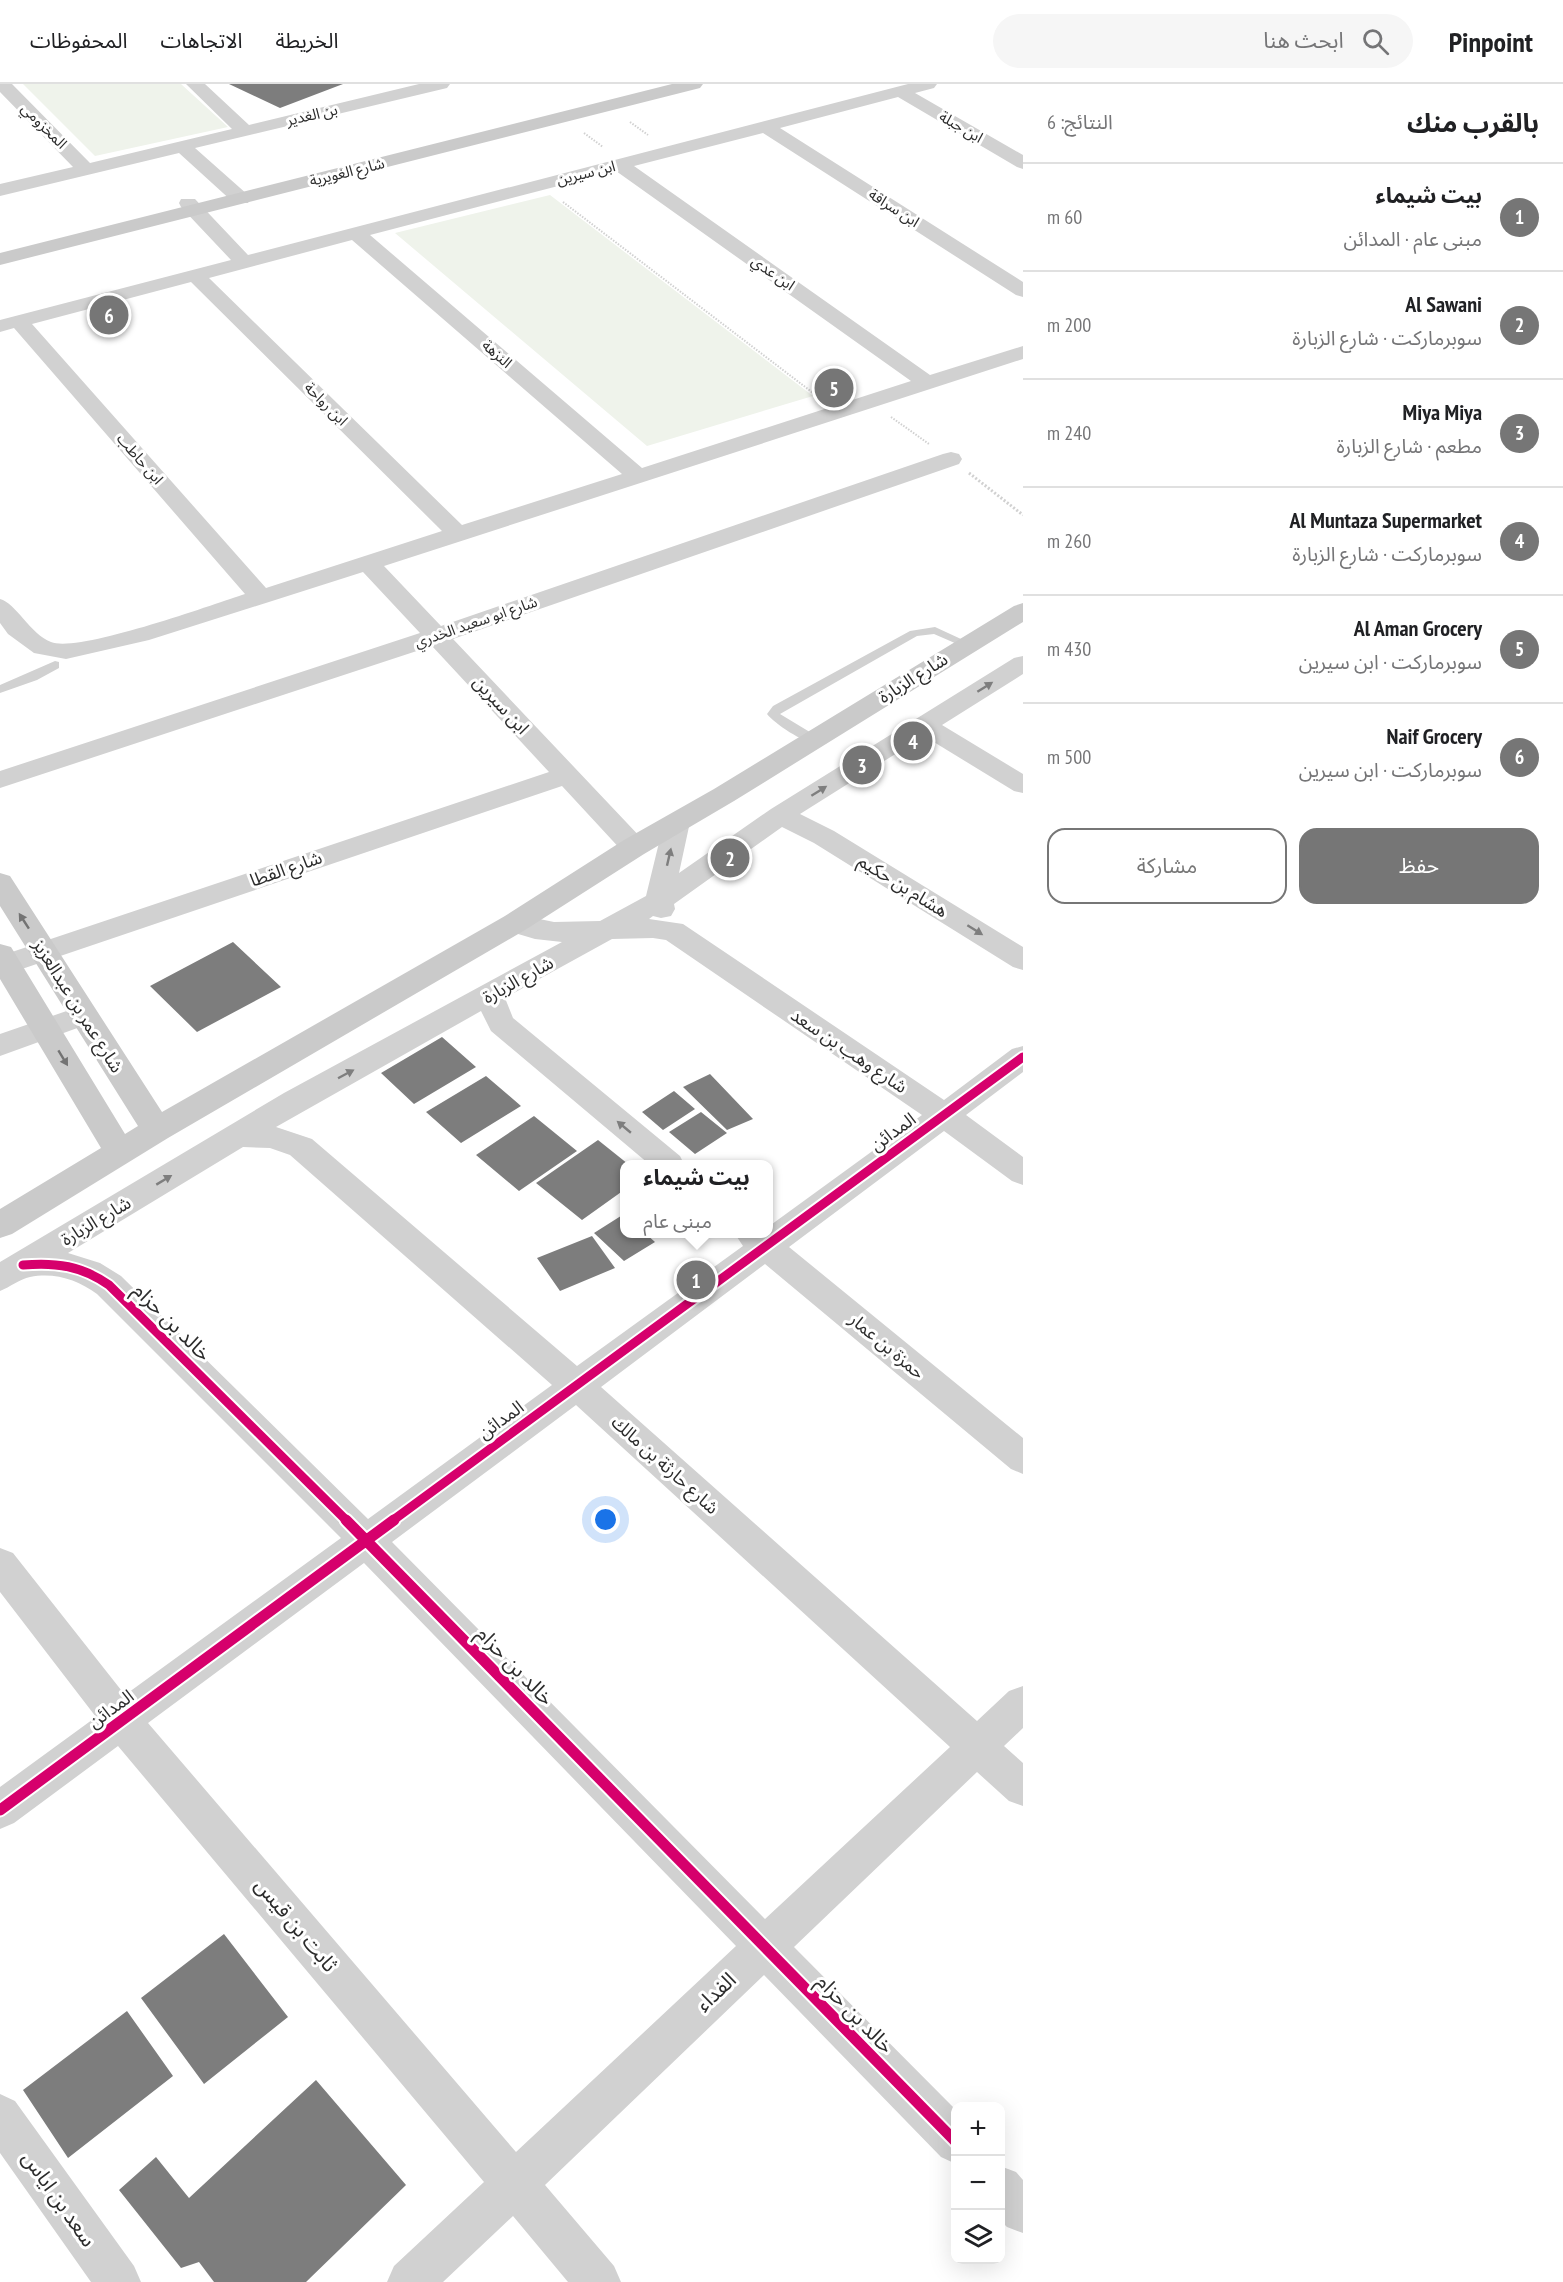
<!DOCTYPE html>
<html lang="ar">
<meta charset="utf-8">
<style>
:root{--surface:#fff;--page:#f6f6f6;--text:#202124;--muted:#757577;--line:#e0e0e0;--accent:#767676}
body{margin:0;font-family:"PT Sans Narrow","Noto Sans Arabic",sans-serif;background:var(--page);color:var(--text);direction:rtl}
.controls{position:absolute;right:18px;bottom:18px;display:grid;overflow:hidden;border-radius:12px;box-shadow:0 6px 24px #0002}
.controls button{width:54px;height:54px;display:grid;place-items:center;padding:0;border:0;border-bottom:2px solid var(--line);background:var(--surface);color:var(--text);font:30px sans-serif}
.you{position:absolute;left:606px;top:1436px;width:21px;height:21px;margin:-15px;border:4px solid #fff;border-radius:50%;background:#1a73e8;box-shadow:0 0 0 9px #1a73e833}
.badge{display:grid;place-items:center;width:39px;height:39px;border-radius:50%;background:var(--accent);color:#fff;font-size:20px;font-weight:700}
.pin{position:absolute;translate:-50% -50%;border:3px solid #fff;box-shadow:0 2px 6px #0006}
.popup{position:absolute;left:620px;top:1076px;width:153px;height:78px;box-sizing:border-box;display:grid;place-content:center;border-radius:12px;background:var(--surface);filter:drop-shadow(0 2px 4px #0005);font-size:20px;white-space:nowrap;color:var(--muted)}
.popup b{font-size:22px;color:var(--text)}
.popup::after{content:'';position:absolute;left:50%;top:100%;margin-left:-12px;border:12px solid transparent;border-top-color:var(--surface)}
.list{margin:0;padding:0;list-style:none}
h2{display:flex;justify-content:space-between;align-items:center;height:78px;margin:0;padding:0 24px;font-size:26px}
h2 small{font-size:20px;font-weight:400;color:var(--muted)}
.list li{display:grid;grid-template-columns:39px 1fr auto;gap:18px;align-items:center;box-sizing:border-box;height:108px;padding:0 24px;border-top:2px solid var(--line)}
.list b{display:block;font-size:22px;white-space:nowrap}
.list p{margin:0;font-size:20px;white-space:nowrap;color:var(--muted)}
.list em{font-size:20px;font-style:normal;color:var(--muted)}
.actions{display:flex;gap:12px;padding:18px 24px}
.actions a{flex:1;padding:14px 0;border:2px solid var(--accent);border-radius:18px;text-align:center;font-size:21px;color:var(--accent)}
.actions .main{background:var(--accent);color:#fff}
.icon{flex:none;width:33px;height:33px;fill:none;stroke:currentColor;stroke-width:2;stroke-linecap:round;stroke-linejoin:round}
.map{position:relative;flex:none;width:1023px;height:2198px;overflow:hidden;direction:ltr}
header{display:flex;align-items:center;gap:36px;box-sizing:border-box;height:84px;padding:0 30px;background:var(--surface);border-bottom:2px solid var(--line)}
header strong{font-size:28px}
nav{display:flex;gap:33px;margin-inline-start:auto;font-size:21px}
.search{width:420px;height:54px;background:var(--page);display:flex;align-items:center;gap:15px;box-sizing:border-box;padding:0 21px;border-radius:33px;color:var(--muted);font-size:22px}
main{display:flex}
aside{flex:1;background:var(--surface)}
.map>svg:first-child{display:block}
</style>
<header>
<strong>Pinpoint</strong>
<div class="search"><svg class="icon" aria-label="search" viewBox="0 0 24 24"><circle cx="10" cy="10" r="6"/><path d="M15 15l6 6"/></svg>ابحث هنا</div>
<nav><a>الخريطة</a><a>الاتجاهات</a><a>المحفوظات</a></nav>
</header>
<main>
<aside>
<h2>بالقرب منك<small>النتائج: 6</small></h2>
<ul class="list">
<li><span class="badge">1</span><div><b>بيت شيماء</b><p>مبنى عام · المدائن</p></div><em>60 m</em></li>
<li><span class="badge">2</span><div><b>Al Sawani</b><p>سوبرماركت · شارع الزبارة</p></div><em>200 m</em></li>
<li><span class="badge">3</span><div><b>Miya Miya</b><p>مطعم · شارع الزبارة</p></div><em>240 m</em></li>
<li><span class="badge">4</span><div><b>Al Muntaza Supermarket</b><p>سوبرماركت · شارع الزبارة</p></div><em>260 m</em></li>
<li><span class="badge">5</span><div><b>Al Aman Grocery</b><p>سوبرماركت · ابن سيرين</p></div><em>430 m</em></li>
<li><span class="badge">6</span><div><b>Naif Grocery</b><p>سوبرماركت · ابن سيرين</p></div><em>500 m</em></li>
</ul>
<div class="actions"><a class="main">حفظ</a><a>مشاركة</a></div>
</aside>
<div class="map">
<svg width="1023" height="2198" viewBox="0 0 1023 2198">
<rect width="100%" height="100%" fill="#fff"/>
<path fill="#eff3eb" d="M23,0H181L228,43L95,72Z
M550,111L813,312L647,362L395,149Z"/>
<path fill="#7d7d7d" d="M229,0H343L280,24Z
M233,858L281,903L197,948L150,902Z
M442,953L476,983L414,1020L381,989Z
M710,990L753,1035L727,1046L683,1003Z
M486,992L521,1022L461,1059L426,1028Z
M674,1007L695,1025L663,1046L642,1028Z
M701,1028L727,1049L695,1070L669,1048Z
M534,1032L577,1067L519,1107L476,1071Z
M598,1056L628,1080H624V1106L582,1136L536,1099Z
M624,1130V1150H646L655,1158L624,1177L594,1149Z
M592,1152L615,1184L560,1207L537,1174Z
M224,1850L288,1933L204,2000L141,1914Z
M127,1927L173,1992L68,2074L23,2006Z
M316,1996L406,2101L306,2198H214L199,2178L181,2184L119,2106L156,2073L189,2114Z"/>
<g fill="none" stroke-linecap="round" stroke-linejoin="round">
<path stroke="#d1d1d1" stroke-width="2" stroke-dasharray="1.5 1.5" stroke-linecap="butt" d="M630,38L648,51
M584,49L603,63
M563,118L817,312
M891,333L929,360"/>
<path stroke="#d1d1d1" stroke-width="3" stroke-dasharray="2 2" stroke-linecap="butt" d="M969,389L1023,431"/>
<path fill="#d1d1d1" fill-rule="evenodd" d="M935,543L974,561L972,563H964L934,550L917,552L780,630L818,653V659C806,661 775,640 767,630L773,622L910,547Z
M55,577L59,578V584L37,596L0,609V601Z"/>
<path fill="#d1d1d1" fill-rule="evenodd" d="M0,0H12L90,79L232,45L186,0H205L249,41L419,0H450L447,4L195,64L248,111L250,115L248,119H234L179,69L0,112V100L73,83L0,8Z
M908,0H937L934,4L915,9L1023,71V85L1017,83L898,13L780,44L1023,198V213L1016,211L763,49L634,82L930,291L1023,262V275L384,482L441,542L943,370L951,368L959,370L962,375L959,380L453,555L644,757L648,763L644,769L634,772L624,769L562,702L16,887L6,890L0,888V872L549,688L432,562L0,704V687L420,549L363,488L149,556L66,575L34,569L8,550L0,539V515C16,519 30,550 51,558C79,569 211,521 245,510L14,244L0,248V236L231,176L181,123L179,119L181,115H195L248,171ZM616,87L911,297L642,384L370,151ZM352,156L622,390L462,441L209,194ZM191,198L442,447L266,504L32,240Z
M1023,572V590L942,641L1023,690V709L1014,707L924,652L800,730L834,747L1023,863V886L1013,883L814,759L782,743L674,820L675,825L671,832L661,834L653,832L649,835L683,840L944,1016L1012,965L1023,962V988L966,1031L1023,1073V1101L1012,1097L944,1047L789,1163L1023,1354V1390L1011,1385L765,1180L601,1303L977,1637L1009,1607L1023,1602V1644L1004,1662L1023,1679V1722L1009,1717L977,1688L794,1863L956,2026V2080L941,2073L764,1891L545,2101L614,2182L621,2198H568L513,2132L443,2198H387L394,2182L484,2098L118,1662L14,1739L0,1745V1703L96,1633L0,1508V1464L13,1469L125,1611L341,1454L97,1210C78,1196 55,1188 30,1193C20,1195 10,1203 0,1207V1178L284,1009L562,858L535,855L505,846L501,839L505,832L515,830L554,838L600,837L646,812L664,738L668,732L677,729L686,732L690,738L679,789L771,725L1014,574ZM653,854L666,856L922,1031L768,1143V1150H735L743,1162L577,1282L312,1055L276,1043L481,927L491,947L649,1080H684L680,1072L513,934L505,914L612,855ZM243,1063L270,1064L290,1071L552,1301L368,1435L121,1192L100,1179L68,1169ZM576,1321L950,1663L765,1835L392,1458ZM364,1479L736,1862L516,2068L148,1639Z
M84,921L94,924L99,931L94,938L0,972V950Z
M0,2010L15,2017L134,2182L141,2198H91L0,2069Z
M1000,2082L1016,2088L1023,2096V2149L1007,2143L1000,2136Z"/>
<path fill="#cacaca" fill-rule="evenodd" d="M672,0H703L700,4L0,181V169Z
M1023,519V538L734,717L644,770L525,846L168,1054L12,1150L0,1154V1125L101,1064L0,895V860L11,863L125,1050L138,1042L0,822V789L10,792L162,1028L505,832L624,756L714,705L1014,522Z"/>
<defs>
<path id="cycleway-far1" d="M23,1181C56,1178 82,1182 109,1201L347,1437
M392,1437L1023,973"/>
<path id="cycleway" d="M346,1436L956,2058
M0,1726L394,1436"/>
</defs>
<use href="#cycleway-far1" stroke="#fff" stroke-width="13"/>
<use href="#cycleway" stroke="#fff" stroke-width="15"/>
<use href="#cycleway-far1" stroke="#d6006c" stroke-width="9"/>
<use href="#cycleway" stroke="#d6006c" stroke-width="11"/>
</g>
<defs><path id="oneway-solid" d="M-6-.8H1V-3.2L6.5 0L1 3.2V.8H-6Z" transform="scale(1.5)"/></defs>
<g fill="#7e7e7e">
<use href="#oneway-solid" transform="translate(985 603) rotate(-32)"/>
<use href="#oneway-solid" transform="translate(819 707) rotate(-32)"/>
<use href="#oneway-solid" transform="translate(669 773) rotate(-77)"/>
<use href="#oneway-solid" transform="translate(975 846) rotate(32)"/>
<use href="#oneway-solid" transform="translate(346 990) rotate(-28)"/>
<use href="#oneway-solid" transform="translate(624 1043) rotate(-140)"/>
<use href="#oneway-solid" transform="translate(164 1096) rotate(-31)"/>
</g>
<g fill="#737373">
<use href="#oneway-solid" transform="translate(24 837) rotate(-123)"/>
<use href="#oneway-solid" transform="translate(63 974) rotate(59)"/>
</g>
<g text-anchor="middle" stroke-width="6" stroke-linejoin="round" paint-order="stroke">
<g font-size="15" fill="#2c2c2c" stroke="#fff">
<text transform="translate(312 31) rotate(-13)" y="5">بن الغدير</text>
<text transform="translate(44 42) rotate(45)" y="5">المخزومي</text>
<text transform="translate(961 43) rotate(30)" y="5">ابن جبلة</text>
<text transform="translate(347 88) rotate(-14)" y="5">شارع الغويرية</text>
<text transform="translate(586 89) rotate(-14)" y="5">ابن سيرين</text>
<text transform="translate(894 124) rotate(33)" y="5">ابن سراقة</text>
<text transform="translate(773 189) rotate(35)" y="5">ابن عدي</text>
<text transform="translate(497 270) rotate(41)" y="5">النزهة</text>
<text transform="translate(326 320) rotate(45)" y="5">ابن رواحة</text>
<text transform="translate(140 375) rotate(49)" y="5">ابن حاطب</text>
<text transform="translate(476 538) rotate(-19)" y="5">شارع ابو سعيد الخدري</text>
</g>
<g font-size="18" fill="#2c2c2c" stroke="#fff">
<text transform="translate(913 594) rotate(-32)" y="6">شارع الزبارة</text>
<text transform="translate(501 621) rotate(47)" y="6">ابن سيرين</text>
<text transform="translate(286 785) rotate(-19)" y="6">شارع القطا</text>
<text transform="translate(903 802) rotate(32)" y="6">هشام بن حكيم</text>
<text transform="translate(518 896) rotate(-29)" y="6">شارع الزبارة</text>
<text transform="translate(78 922) rotate(58)" y="6">شارع عمر بن عبدالعزيز</text>
<text transform="translate(849 967) rotate(34)" y="6">شارع وهب بن سعد</text>
<text transform="translate(893 1048) rotate(-36)" y="6">المدائن</text>
<text transform="translate(96 1137) rotate(-31)" y="6">شارع الزبارة</text>
<text transform="translate(887 1262) rotate(40)" y="6">حمزة بن عمار</text>
<text transform="translate(501 1336) rotate(-36)" y="6">المدائن</text>
<text transform="translate(665 1381) rotate(42)" y="6">شارع حارثة بن مالك</text>
<text transform="translate(111 1625) rotate(-36)" y="6">المدائن</text>
</g>
<g font-size="21" fill="#2c2c2c" stroke="#fff">
<text transform="translate(172 1238) rotate(45)" y="7">خالد بن حزام</text>
<text transform="translate(515 1582) rotate(46)" y="7">خالد بن حزام</text>
<text transform="translate(296 1841) rotate(50)" y="7">ثابت بن قيس</text>
<text transform="translate(716 1908) rotate(-43)" y="7">الفداء</text>
<text transform="translate(855 1930) rotate(46)" y="7">خالد بن حزام</text>
<text transform="translate(59 2115) rotate(55)" y="7">سعد بن اياس</text>
</g>
</g>
</svg>
<div class="controls">
<button>+</button>
<button>−</button>
<button><svg class="icon" aria-label="layers" viewBox="0 0 24 24"><path d="M12 4l9 5-9 5-9-5zM3 14l9 5 9-5"/></svg></button>
</div>
<div class="you"></div>
<div class="pin badge" style="left:696px;top:1196px">1</div>
<div class="popup"><b>بيت شيماء</b>مبنى عام</div>
<div class="pin badge" style="left:730px;top:774px">2</div>
<div class="pin badge" style="left:862px;top:681px">3</div>
<div class="pin badge" style="left:913px;top:657px">4</div>
<div class="pin badge" style="left:834px;top:304px">5</div>
<div class="pin badge" style="left:109px;top:231px">6</div>
</div>
</main>
